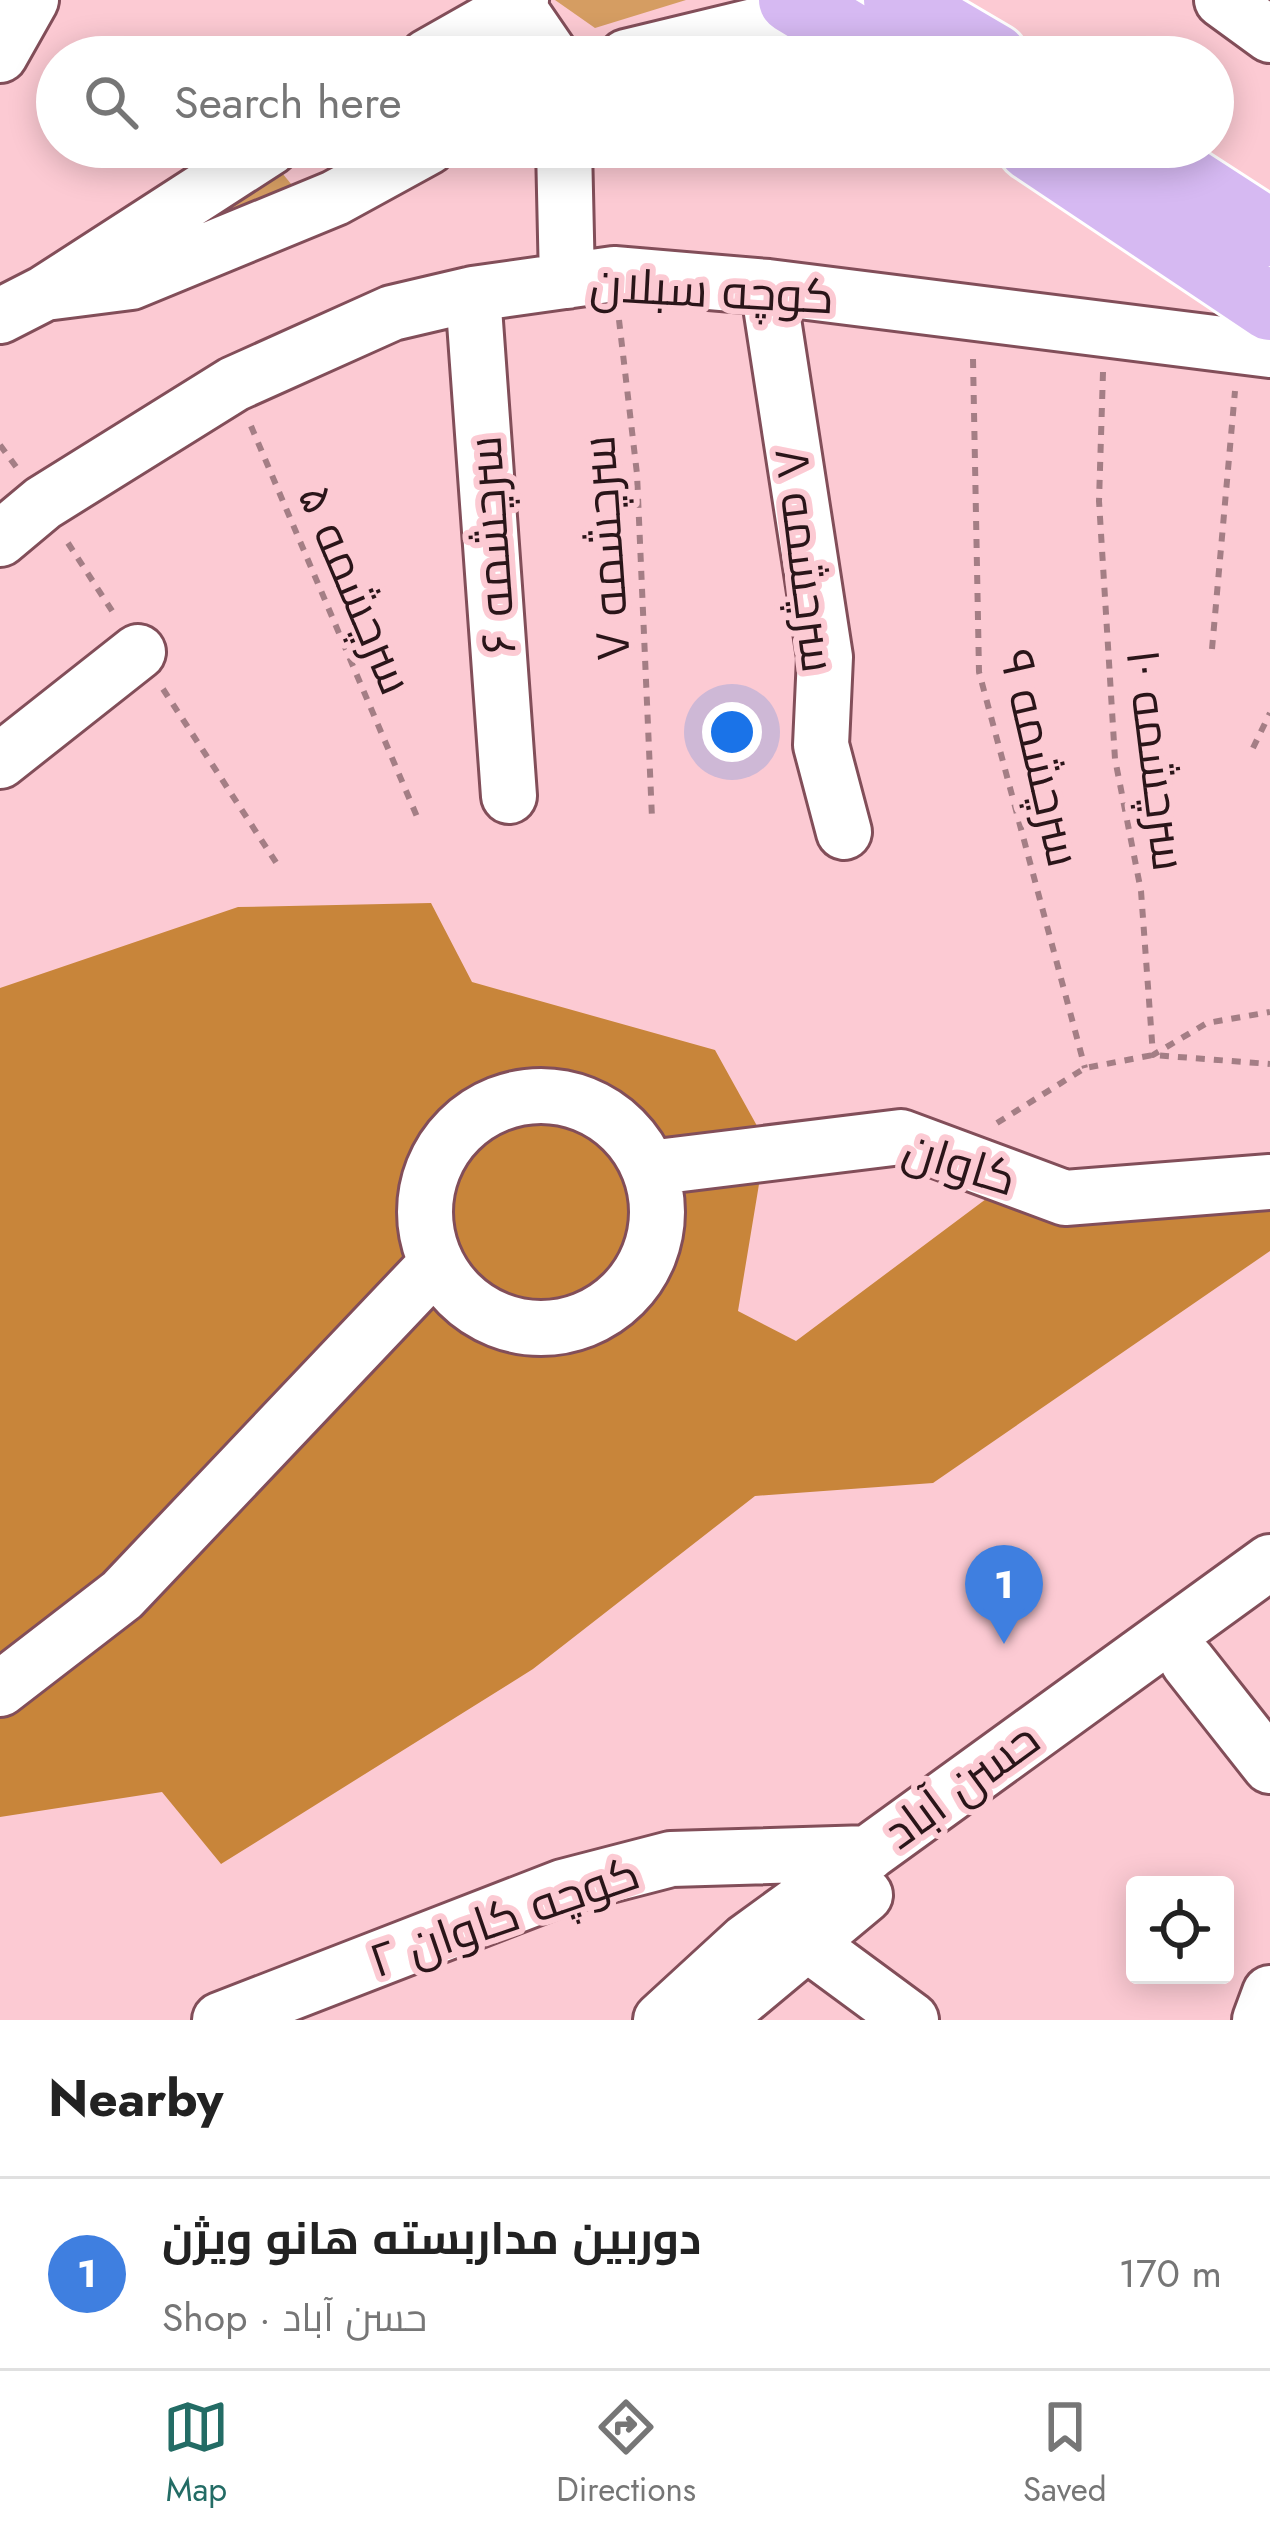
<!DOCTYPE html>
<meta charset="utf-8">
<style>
:root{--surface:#fff;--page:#f6f6f6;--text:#222;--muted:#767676;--line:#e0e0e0;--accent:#236c65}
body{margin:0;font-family:Jost,Cairo,sans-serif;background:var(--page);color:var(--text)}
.controls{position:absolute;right:36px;bottom:36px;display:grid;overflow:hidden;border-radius:12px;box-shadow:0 6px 30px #0003}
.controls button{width:108px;height:108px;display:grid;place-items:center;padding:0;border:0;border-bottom:3px solid var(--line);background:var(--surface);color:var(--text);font:60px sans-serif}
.you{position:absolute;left:732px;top:732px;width:42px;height:42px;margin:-30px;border:9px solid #fff;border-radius:50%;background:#1a73e8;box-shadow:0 0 0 18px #1a73e833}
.badge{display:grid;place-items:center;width:78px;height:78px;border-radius:50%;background:var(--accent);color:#fff;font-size:39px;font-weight:700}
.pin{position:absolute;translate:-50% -99px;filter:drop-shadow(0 3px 6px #0008)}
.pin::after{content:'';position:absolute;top:63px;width:42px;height:36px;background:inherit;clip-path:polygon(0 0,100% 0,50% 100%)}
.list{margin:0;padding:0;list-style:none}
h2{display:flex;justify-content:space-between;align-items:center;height:156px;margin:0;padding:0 48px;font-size:51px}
h2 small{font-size:39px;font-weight:400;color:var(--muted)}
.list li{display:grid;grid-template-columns:78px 1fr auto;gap:36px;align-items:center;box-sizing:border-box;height:192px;padding:0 48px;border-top:3px solid var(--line)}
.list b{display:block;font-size:45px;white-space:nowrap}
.list p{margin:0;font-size:39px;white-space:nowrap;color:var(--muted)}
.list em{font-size:39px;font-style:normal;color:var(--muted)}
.icon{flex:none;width:66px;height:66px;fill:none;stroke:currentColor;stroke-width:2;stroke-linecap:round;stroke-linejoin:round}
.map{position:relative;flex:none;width:1270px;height:2020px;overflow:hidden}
.search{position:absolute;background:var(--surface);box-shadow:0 6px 30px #0003;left:36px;right:36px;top:36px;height:132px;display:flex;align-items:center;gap:30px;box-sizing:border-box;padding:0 42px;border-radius:66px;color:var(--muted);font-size:45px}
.sheet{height:348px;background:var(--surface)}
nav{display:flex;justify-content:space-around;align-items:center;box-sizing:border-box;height:168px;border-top:3px solid var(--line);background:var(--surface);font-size:33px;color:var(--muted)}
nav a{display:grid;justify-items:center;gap:6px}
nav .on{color:var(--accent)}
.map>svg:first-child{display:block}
</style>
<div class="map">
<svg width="1270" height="2020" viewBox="0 0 1270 2020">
<rect width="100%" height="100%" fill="#fccad3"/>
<path fill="#d59d62" d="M555,0H686L595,28Z
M278,168L296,190L154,253Z"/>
<path fill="#c8853a" d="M431,903L472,982L715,1050L766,1142L738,1311L796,1341L986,1199L1053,1219L1270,1207V1251L933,1483L755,1496L533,1669L221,1864L162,1792L0,1817V988L238,907Z"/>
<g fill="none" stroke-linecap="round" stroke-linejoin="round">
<defs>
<path id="minor" d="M1222,0L1270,35
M517,6L552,57
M0,55L31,0
M427,57L517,6L521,0
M626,57L812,12
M564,147L567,281
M768,287L825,657L821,745L844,832
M45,293L131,282L335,198L428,147
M473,294L509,796
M0,316L45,293L271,147
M0,539L43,503L234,384L392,313L473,294L614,274L768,287L1270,350
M0,761L138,652
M425 1212a116 116 0 1 1 232 0a116 116 0 1 1-232 0Z
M649,1168L901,1137L1065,1198L1270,1182
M1188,1662L1270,1766
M0,1689L122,1595L436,1264
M808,1944L911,2020
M220,2020L563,1887L671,1859L869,1853
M661,2020L747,1941L1270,1562
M715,2020L865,1895
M1260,2020L1270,1993"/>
<path id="major" d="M792,0L886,57
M897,0L994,57
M1031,147L1270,307
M1137,147L1270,233"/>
</defs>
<use href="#minor" stroke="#824e59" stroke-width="60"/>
<use href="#major" stroke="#fff" stroke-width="72"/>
<path stroke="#a47e85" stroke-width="6" stroke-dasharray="9 9" stroke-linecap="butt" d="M619,320L637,474L652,818
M973,359L979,672L1085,1068
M1103,372L1099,501L1115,759L1141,891L1153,1055L1207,1023L1270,1012
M251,426L418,819
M0,445L17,468
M68,543L116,617
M1212,649L1235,391
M163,689L279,867
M1253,748L1270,713
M997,1123L1085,1068L1153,1055L1270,1064"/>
<use href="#minor" stroke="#fff" stroke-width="54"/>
<use href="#major" stroke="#d6b9f2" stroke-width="66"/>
</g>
<g text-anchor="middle" stroke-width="12" stroke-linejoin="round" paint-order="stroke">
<g font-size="48" fill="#2a1519" stroke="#fccad3">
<text transform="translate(712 290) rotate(3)" y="17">کوچه سبلان</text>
<text transform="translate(491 545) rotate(-94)" y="17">سرچشمه ۶</text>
<text transform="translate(605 548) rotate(-94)" y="17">سرچشمه ۷</text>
<text transform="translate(806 560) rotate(83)" y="17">سرچشمه ۸</text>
<text transform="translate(356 589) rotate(67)" y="17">سرچشمه ۵</text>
<text transform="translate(1041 758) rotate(77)" y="17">سرچشمه ۹</text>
<text transform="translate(1157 760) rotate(83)" y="17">سرچشمه ۱۰</text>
<text transform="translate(960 1163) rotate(17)" y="17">کاوان</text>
<text transform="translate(961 1785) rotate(-36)" y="17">حسن آباد</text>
<text transform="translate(504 1916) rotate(-19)" y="17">کوچه کاوان ۲</text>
</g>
</g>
</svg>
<div class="controls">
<button><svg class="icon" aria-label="locate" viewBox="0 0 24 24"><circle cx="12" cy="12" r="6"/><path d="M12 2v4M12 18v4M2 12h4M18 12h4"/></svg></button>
</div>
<div class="you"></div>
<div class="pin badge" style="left:1004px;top:1644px;background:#3f7fe0">1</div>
<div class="search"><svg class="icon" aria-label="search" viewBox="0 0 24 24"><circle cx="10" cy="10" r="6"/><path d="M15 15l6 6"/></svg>Search here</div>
</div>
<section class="sheet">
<h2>Nearby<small></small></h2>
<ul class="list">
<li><span class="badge" style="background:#3f7fe0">1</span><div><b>دوربین مداربسته هانو ویژن</b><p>Shop · حسن آباد</p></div><em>170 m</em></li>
</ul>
</section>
<nav>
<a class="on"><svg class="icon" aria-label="map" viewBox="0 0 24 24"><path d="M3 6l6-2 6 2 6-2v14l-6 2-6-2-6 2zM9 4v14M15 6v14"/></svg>Map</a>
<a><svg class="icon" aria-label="directions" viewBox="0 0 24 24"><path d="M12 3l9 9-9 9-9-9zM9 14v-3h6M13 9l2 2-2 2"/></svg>Directions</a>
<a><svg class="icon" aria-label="saved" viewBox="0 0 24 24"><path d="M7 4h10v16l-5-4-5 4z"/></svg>Saved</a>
</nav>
